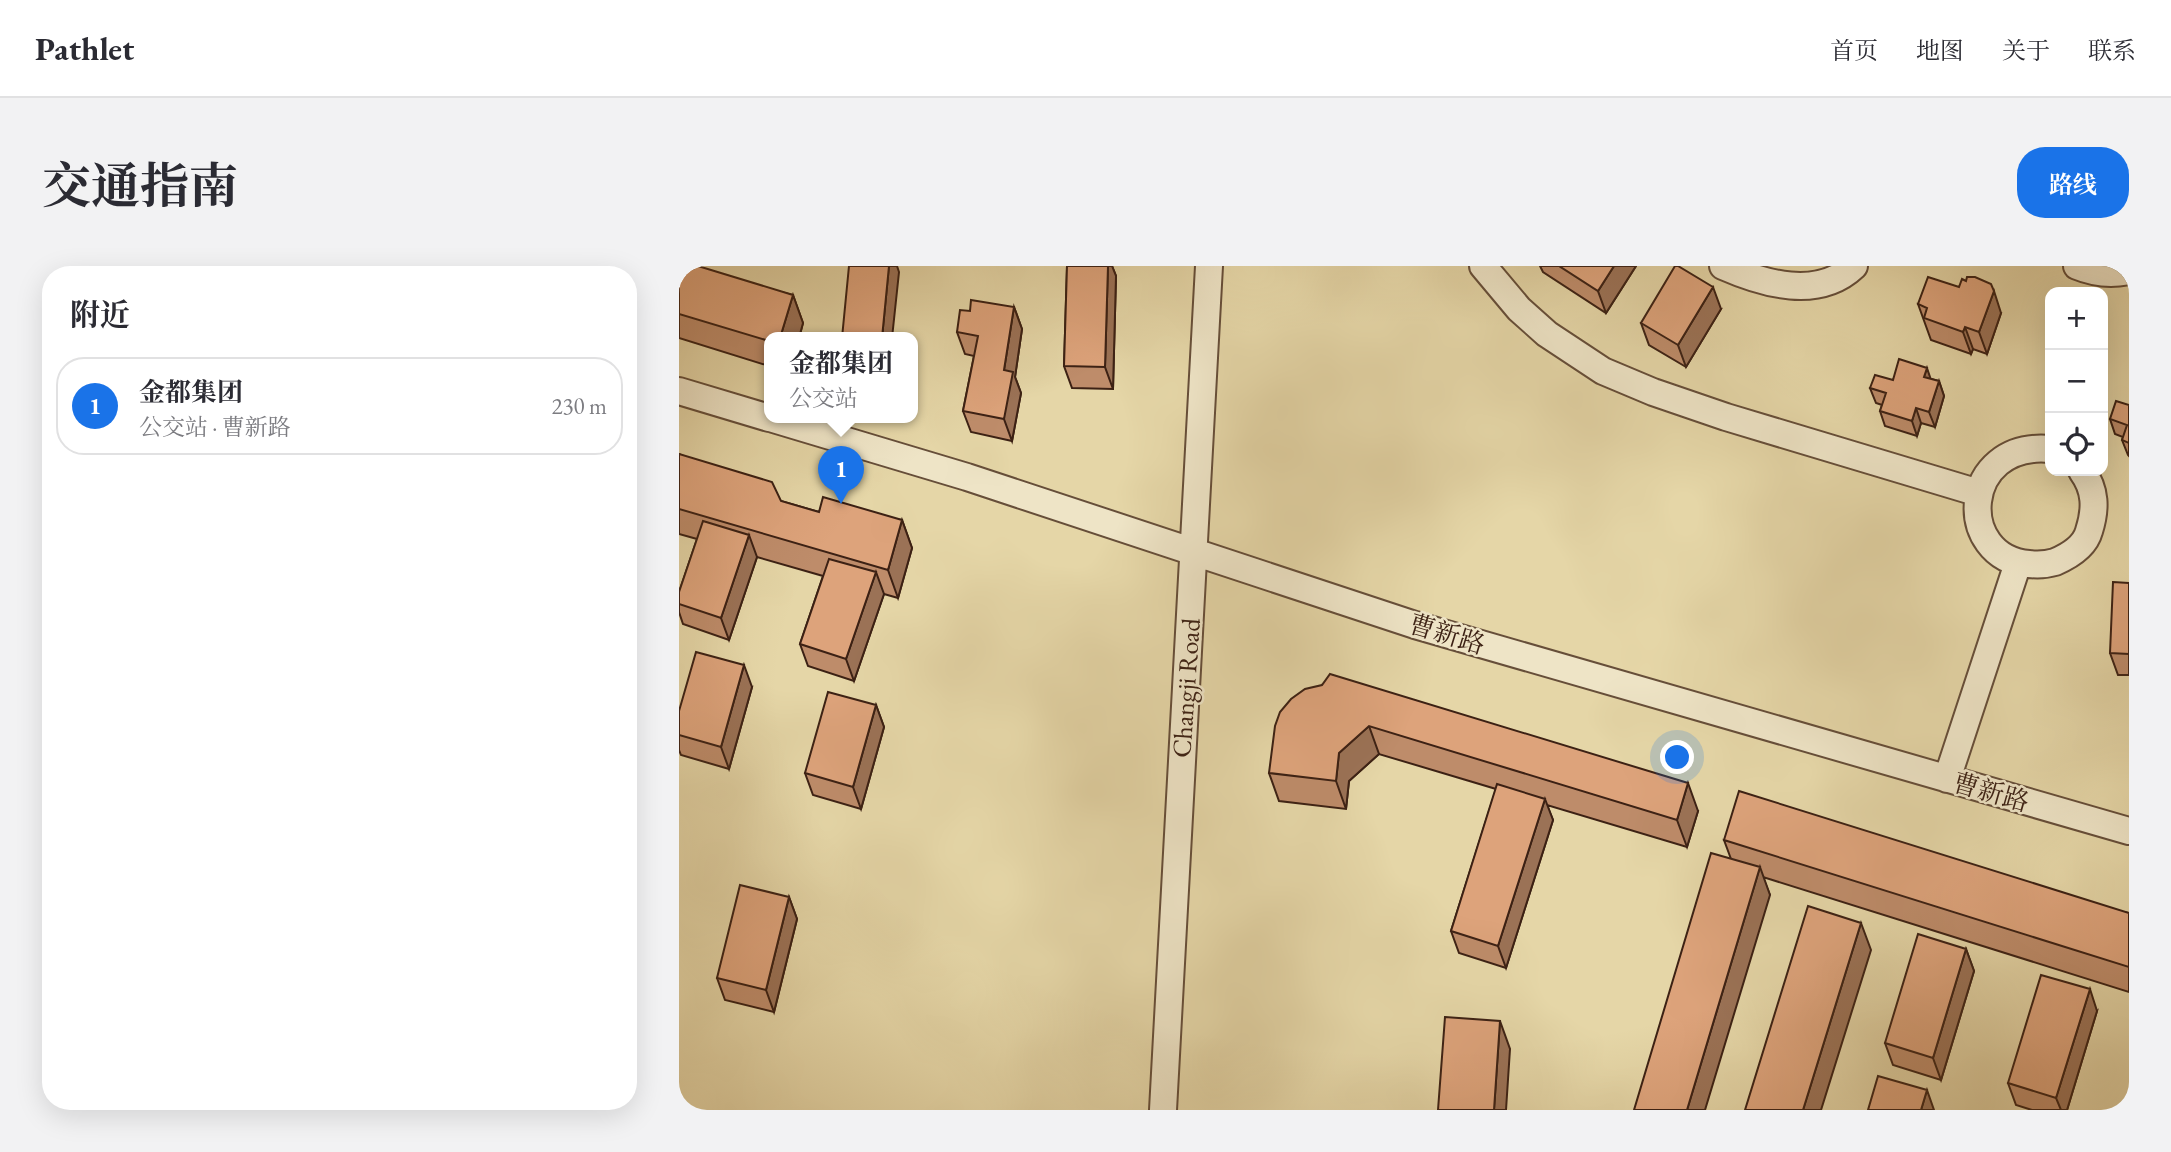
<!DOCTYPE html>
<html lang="zh">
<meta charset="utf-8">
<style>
:root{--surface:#fff;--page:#f2f2f3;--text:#2b2b33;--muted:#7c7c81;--line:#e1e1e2;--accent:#1a73e8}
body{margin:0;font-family:"EB Garamond","Noto Serif SC",serif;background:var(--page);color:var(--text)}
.controls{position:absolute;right:21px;top:21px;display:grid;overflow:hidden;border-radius:14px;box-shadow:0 7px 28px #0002}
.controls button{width:63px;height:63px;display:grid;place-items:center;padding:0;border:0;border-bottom:2px solid var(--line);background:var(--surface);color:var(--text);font:35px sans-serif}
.you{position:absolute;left:999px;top:492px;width:24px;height:24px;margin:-18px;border:5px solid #fff;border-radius:50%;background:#1a73e8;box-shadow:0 0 0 10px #1a73e833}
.badge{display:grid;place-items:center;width:46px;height:46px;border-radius:50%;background:var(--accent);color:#fff;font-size:23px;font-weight:700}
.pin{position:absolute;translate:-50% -58px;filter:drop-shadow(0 2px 4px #0008)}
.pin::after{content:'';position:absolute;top:37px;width:24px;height:21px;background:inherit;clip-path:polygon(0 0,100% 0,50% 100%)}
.popup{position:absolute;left:85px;top:66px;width:154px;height:91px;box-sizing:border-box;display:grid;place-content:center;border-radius:14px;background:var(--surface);filter:drop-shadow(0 2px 5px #0005);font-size:23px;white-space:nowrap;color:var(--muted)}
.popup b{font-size:26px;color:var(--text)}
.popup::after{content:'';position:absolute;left:50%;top:100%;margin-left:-14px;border:14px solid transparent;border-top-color:var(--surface)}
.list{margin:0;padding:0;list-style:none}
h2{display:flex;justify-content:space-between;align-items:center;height:91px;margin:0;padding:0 28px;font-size:30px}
h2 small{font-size:23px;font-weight:400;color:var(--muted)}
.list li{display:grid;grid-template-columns:46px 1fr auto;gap:21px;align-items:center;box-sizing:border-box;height:98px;margin:0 14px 14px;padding:0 14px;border:2px solid var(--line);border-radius:28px}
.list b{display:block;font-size:26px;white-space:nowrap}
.list p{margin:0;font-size:23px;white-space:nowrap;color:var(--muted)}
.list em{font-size:23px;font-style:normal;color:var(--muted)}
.icon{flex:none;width:38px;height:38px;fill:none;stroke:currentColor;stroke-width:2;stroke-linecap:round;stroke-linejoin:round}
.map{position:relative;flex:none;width:1450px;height:844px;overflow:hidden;border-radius:28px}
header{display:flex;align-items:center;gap:42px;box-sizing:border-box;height:98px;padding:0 35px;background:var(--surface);border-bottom:2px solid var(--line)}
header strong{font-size:33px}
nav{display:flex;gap:38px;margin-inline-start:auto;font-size:24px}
.intro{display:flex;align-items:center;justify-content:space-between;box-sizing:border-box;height:168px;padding:0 42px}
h1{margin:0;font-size:49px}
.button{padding:18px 32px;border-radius:28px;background:var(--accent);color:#fff;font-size:24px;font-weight:700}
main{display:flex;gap:42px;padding:0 42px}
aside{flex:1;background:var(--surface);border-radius:28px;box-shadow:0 7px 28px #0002}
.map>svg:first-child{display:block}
</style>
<header>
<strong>Pathlet</strong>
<nav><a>首页</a><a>地图</a><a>关于</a><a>联系</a></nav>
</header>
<div class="intro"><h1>交通指南</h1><a class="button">路线</a></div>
<main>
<aside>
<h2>附近<small></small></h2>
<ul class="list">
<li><span class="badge">1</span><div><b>金都集团</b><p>公交站 · 曹新路</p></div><em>230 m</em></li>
</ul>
</aside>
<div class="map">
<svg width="1450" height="844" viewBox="0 0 1450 844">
<rect width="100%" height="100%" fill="#e5d6a7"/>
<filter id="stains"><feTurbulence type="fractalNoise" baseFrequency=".00286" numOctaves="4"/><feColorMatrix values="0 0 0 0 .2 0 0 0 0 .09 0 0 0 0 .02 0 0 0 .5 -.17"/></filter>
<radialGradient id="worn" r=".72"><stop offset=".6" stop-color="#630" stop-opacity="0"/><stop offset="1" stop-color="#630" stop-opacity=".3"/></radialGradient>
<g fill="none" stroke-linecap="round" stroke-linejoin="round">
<defs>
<path id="minor" d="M804,0L840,43L868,68L924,105L974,126L1047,151L1300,227
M1044,0C1085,18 1139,34 1175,0
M1398,0C1415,7 1432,9 1450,5
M0,125L90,152
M91,152L288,211L736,359L1450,565
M1371,183C1281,175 1276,292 1350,298C1360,299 1366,299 1376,296C1390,290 1406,280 1410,265C1417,243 1417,224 1403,205
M1268,513L1339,297
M484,844L530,0"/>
</defs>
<use href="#minor" stroke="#664e39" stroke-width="30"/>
<use href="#minor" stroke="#eee4c6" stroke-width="26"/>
</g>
<path fill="#be8c6a" stroke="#3c2114" stroke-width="2" d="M0,0L114,29L124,57L120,72H90V100L0,72Z
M388,0H433L437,10L434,123L393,122L385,100Z
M861,0H957L927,47L864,6Z
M1239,38L1322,47L1308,88L1294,83L1292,88L1252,74Z
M335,41L343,63L336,111L342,127L333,175L292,166L284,145L295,90L286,88L278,66L291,45Z
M1042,43L1007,101L970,79L962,57Z
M1252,113L1260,115L1265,130L1256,161L1242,157L1238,170L1206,160L1201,145L1203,139L1197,137L1191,122L1214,114Z
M1450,139V190L1449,189L1443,174L1444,171L1436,168L1431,153Z
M0,188L102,235L140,246L223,254L233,282L219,332L205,328L175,415L129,400L121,378L144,310L78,291L50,374L4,358L0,346V326L18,273L0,268Z
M1450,317V409H1439L1431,387Z
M643,419L1019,545L1008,581L868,539L874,554L827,702L780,687L772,665L817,523L700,488L670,515L667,543L600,535L590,507Z
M73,421L50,503L2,489L0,484V445Z
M197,439L205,461L182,543L134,529L126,507Z
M1045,574L1450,647V726L1084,611L1091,629L1052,593Z
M110,631L118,653L95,746L46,734L38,712Z
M1287,683L1295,705L1262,814L1214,799L1206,777Z
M1418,745L1388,844H1353L1337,839L1329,817Z"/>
<path fill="#9b7256" stroke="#3c2114" stroke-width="2" d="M210,0H218L220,6L213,72H203Z
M429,0H433L437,10L434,123L426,101Z
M935,0H957L927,47L919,25Z
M1034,21L1042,43L1007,101L999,79Z
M1315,25L1322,47L1308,88L1300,66Z
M114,29L124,57L120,72H101Z
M335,41L343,63L336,111L342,127L333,175L325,153V104Z
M1286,61L1294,83L1292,88L1284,66Z
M1248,102L1253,117L1245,111Z
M1260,115L1265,130L1256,161L1250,146Z
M1237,142L1242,157L1238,170L1233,155Z
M223,254L233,282L219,332L209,304Z
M70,269L78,291L50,374L42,352Z
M197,306L205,328L175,415L167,393Z
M65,399L73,421L50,503L42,481Z
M197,439L205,461L182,543L174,521Z
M690,460L700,488L670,515L667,543L657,515L660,487Z
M1009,517L1019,545L1008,581L998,554Z
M866,533L874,554L827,702L819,680Z
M1081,601L1091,629L1026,844H1008Z
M110,631L118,653L95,746L87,724Z
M1182,657L1192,684L1142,844H1124Z
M1287,683L1295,705L1262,814L1254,792Z
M1411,723L1418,745L1388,844H1382L1377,832Z
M821,755L831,783L827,844H815Z
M1248,824L1255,844H1242Z"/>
<path fill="#dda37b" stroke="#3c2114" stroke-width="2" d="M0,0H19L114,29L101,72H90V75L0,48Z
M170,0H210L203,72H163Z
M388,0H429L426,101L385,100Z
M880,0H935L919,25Z
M996,0H999L1034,21L999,79L962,57Z
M1249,11L1280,21L1283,13L1287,15L1288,11H1296L1312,18L1315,25L1300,66L1286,61L1284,66L1245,52L1248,42L1239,38Z
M292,34L335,41L325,104L334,106L325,153L284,145L299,70L278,66L281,44L291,45Z
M1220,93L1248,102L1245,111L1260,115L1250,146L1237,142L1233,155L1201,145L1207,127L1191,122L1196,109L1214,114Z
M1437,135L1450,139V177L1443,174L1448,159L1431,153Z
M0,188L93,216L102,235L140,246L144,231L223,254L209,304L0,243Z
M24,255L70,269L42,352L0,338V326Z
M150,293L197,306L167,393L121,378Z
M1434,316L1450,317V388L1431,387Z
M17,386L65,399L42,481L0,469V445Z
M651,408L1009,517L998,554L690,460L660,487L657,515L590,507L596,460L601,446L612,433L626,423L643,419Z
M149,426L197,439L174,521L126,507Z
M818,518L866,533L819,680L772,665Z
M1060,525L1450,647V701L1045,574Z
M1032,587L1081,601L1008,844H955Z
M61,619L110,631L87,724L38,712Z
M1129,640L1182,657L1124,844H1066Z
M1239,668L1287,683L1254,792L1206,777Z
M1362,709L1411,723L1377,832L1329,817Z
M766,751L821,755L815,844H759Z
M1199,810L1248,824L1242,844H1189Z"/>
<g text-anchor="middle" stroke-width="5" stroke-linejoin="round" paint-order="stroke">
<g font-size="26" fill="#3c2114" stroke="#eee4c6">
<text transform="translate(768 368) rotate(17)" y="9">曹新路</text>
<text transform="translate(507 422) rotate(-86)" y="9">Changji Road</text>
<text transform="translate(1312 526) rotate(16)" y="9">曹新路</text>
</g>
</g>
<rect width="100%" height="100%" filter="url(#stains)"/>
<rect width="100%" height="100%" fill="url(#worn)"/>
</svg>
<div class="controls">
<button>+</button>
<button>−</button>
<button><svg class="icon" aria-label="locate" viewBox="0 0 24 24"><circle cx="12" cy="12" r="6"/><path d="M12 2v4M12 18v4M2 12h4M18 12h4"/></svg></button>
</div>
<div class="you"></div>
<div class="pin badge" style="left:162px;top:238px">1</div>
<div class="popup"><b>金都集团</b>公交站</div>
</div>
</main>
